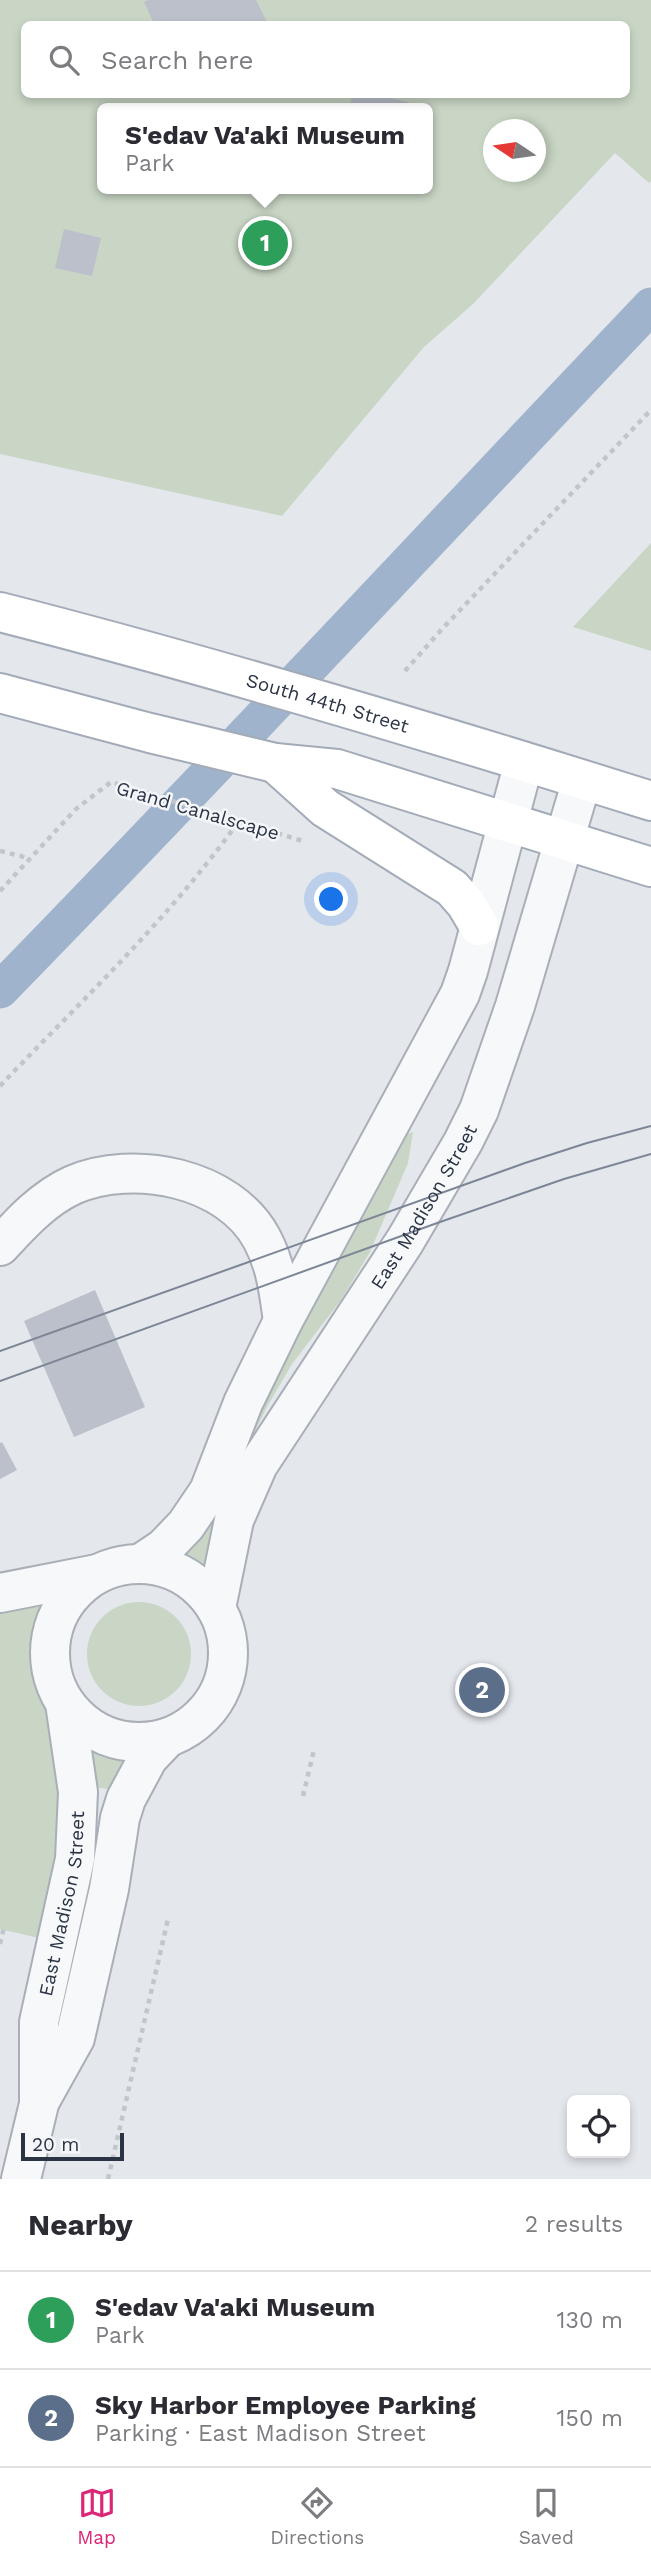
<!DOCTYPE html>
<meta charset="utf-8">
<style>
:root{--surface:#fff;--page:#f7f7f7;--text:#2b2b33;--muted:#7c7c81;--line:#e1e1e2;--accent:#db2777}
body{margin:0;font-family:"Work Sans",sans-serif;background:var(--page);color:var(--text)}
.controls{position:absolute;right:21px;bottom:21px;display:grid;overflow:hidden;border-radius:10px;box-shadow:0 4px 10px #0003}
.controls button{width:63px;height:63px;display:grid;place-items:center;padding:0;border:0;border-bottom:2px solid var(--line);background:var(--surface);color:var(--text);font:35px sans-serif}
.compass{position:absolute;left:483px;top:119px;width:63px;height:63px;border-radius:50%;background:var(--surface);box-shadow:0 4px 10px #0003;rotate:283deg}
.scale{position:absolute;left:21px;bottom:18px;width:103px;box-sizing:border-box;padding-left:7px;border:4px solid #2b3445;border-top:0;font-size:19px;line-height:24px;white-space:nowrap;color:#2b3445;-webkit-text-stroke:5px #f4f6f9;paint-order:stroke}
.you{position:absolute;left:332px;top:900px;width:24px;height:24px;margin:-18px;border:5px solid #fff;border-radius:50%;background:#1a73e8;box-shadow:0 0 0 10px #1a73e833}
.badge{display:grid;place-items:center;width:46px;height:46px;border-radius:50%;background:var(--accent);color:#fff;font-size:23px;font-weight:700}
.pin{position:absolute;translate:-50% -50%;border:4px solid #fff;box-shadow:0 2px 7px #0006}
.popup{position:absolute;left:97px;top:103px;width:336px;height:91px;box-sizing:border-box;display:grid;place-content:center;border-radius:10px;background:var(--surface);filter:drop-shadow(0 2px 5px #0005);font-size:23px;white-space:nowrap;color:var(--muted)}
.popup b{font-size:26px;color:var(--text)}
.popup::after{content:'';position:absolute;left:50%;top:100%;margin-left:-14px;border:14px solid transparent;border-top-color:var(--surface)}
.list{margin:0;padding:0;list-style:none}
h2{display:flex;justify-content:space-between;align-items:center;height:91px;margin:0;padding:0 28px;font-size:30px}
h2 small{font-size:23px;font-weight:400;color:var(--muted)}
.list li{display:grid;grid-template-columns:46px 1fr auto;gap:21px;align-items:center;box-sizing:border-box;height:98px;padding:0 28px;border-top:2px solid var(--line)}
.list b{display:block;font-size:26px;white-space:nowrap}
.list p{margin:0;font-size:23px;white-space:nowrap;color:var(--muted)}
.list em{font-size:23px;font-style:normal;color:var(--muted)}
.icon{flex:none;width:38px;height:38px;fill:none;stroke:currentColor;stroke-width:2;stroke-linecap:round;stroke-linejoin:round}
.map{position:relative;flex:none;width:651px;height:2179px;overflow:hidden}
.search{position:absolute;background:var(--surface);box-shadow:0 4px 10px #0003;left:21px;right:21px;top:21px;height:77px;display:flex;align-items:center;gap:18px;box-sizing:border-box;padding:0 24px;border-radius:10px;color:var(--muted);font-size:26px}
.sheet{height:287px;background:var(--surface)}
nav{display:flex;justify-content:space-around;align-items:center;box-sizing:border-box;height:98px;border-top:2px solid var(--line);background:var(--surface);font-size:19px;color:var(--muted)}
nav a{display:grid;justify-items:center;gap:4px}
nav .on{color:var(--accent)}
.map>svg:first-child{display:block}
</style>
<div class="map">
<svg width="651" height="2179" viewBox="0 0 651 2179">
<rect width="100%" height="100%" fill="#e4e7ec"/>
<path fill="#c9d6c5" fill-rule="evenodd" d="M0,0H651V181L649,183L615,153L473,304L424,347L282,516L0,454ZM24,24H626V94H24ZM102,108H428V189H102ZM494,130H536V172H494Z
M651,543V651L573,627Z
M413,1132L408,1163L370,1252L341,1300L292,1364L267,1407L240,1461L208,1575L199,1566L179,1556L408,1134Z
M87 1654a52 52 0 1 1 104 0a52 52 0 1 1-104 0Z
M50,1603L34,1653L46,1705L65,1763L68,1833L47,1940L0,1929V1608Z
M92,1750L129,1760L114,1790L95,1787Z"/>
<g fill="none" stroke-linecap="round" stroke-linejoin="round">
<path stroke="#9fb4cc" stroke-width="37" d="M0,990C220,765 434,534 651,306"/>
</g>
<path fill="#bbc0ca" d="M148,0H256L268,24H154L144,2Z
M353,94H388L387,97L430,108H349Z
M64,229L101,238L92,276L55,268Z
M95,1290L145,1407L74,1437L24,1321Z
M2,1442L17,1470L0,1479V1443Z"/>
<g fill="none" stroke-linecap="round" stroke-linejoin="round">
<defs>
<g id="minor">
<path d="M0,1246C21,1223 44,1198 73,1185C133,1159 229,1177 262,1239C276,1265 279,1292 283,1321"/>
<path d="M140,1564L164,1548L186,1525L209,1491L243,1403L283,1321L460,994L468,971L524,762"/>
<circle cx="139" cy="1653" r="89"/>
<path d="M0,1593L97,1574"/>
<path id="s1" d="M216,1608L234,1520L258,1465L405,1241L463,1142L479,1110L515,1006L582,780"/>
<path d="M41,2099L75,2038L109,1889L120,1818L126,1799L148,1758L167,1738"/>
<path id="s2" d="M21,2179L39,2104V2022L75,1859L78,1792L65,1703"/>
</g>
<g id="major">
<path id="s3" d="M0,612C219,668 435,733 651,801"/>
<path d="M0,693L150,733L275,763L337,769L651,867"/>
<path d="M275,763L325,808L452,888L466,904L479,926"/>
</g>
</defs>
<use href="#minor" stroke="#a9aeb7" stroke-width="42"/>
<use href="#major" stroke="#a3abb8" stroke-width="42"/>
<path stroke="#c2c5cb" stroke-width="4.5" stroke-dasharray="5 5" stroke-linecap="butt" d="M405,671L441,630L651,410
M0,851L21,856L29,860
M0,891L76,809L111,782L306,842
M0,1086C81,1001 170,918 238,822
M303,1796L314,1750
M0,1944L4,1927
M108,2179L168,1919"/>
<use href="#minor" stroke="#f7f8fa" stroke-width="38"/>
<use href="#major" stroke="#fff" stroke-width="38"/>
<path stroke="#7d8696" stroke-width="2" d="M0,1351L525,1163L587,1143L651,1126
M0,1381L440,1222L564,1179L651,1154"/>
</g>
<g text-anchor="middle" stroke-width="5" stroke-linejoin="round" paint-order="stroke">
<g font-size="19" fill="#2b3445" stroke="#f4f6f9">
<text dy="7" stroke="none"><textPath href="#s3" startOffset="340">South 44th Street</textPath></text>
<text transform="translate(198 810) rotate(16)" y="7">Grand Canalscape</text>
<text dy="7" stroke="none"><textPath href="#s1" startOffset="457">East Madison Street</textPath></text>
<text dy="7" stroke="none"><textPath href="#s2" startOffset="280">East Madison Street</textPath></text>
</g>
</g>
</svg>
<div class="controls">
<button><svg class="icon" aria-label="locate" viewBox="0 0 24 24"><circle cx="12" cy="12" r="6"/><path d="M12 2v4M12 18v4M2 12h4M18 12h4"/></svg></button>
</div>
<svg class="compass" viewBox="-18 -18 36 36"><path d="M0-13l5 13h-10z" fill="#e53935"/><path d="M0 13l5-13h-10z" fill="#7c7c81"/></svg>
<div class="scale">20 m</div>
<div class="you"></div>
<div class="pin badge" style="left:265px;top:243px;background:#2e9e5b">1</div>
<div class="popup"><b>S'edav Va'aki Museum</b>Park</div>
<div class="pin badge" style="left:482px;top:1690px;background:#5c6f8a">2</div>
<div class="search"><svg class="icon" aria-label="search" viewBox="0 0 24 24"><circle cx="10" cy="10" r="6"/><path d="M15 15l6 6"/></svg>Search here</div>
</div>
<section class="sheet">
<h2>Nearby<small>2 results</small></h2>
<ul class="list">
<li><span class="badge" style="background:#2e9e5b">1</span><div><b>S'edav Va'aki Museum</b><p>Park</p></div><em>130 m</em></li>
<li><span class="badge" style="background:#5c6f8a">2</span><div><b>Sky Harbor Employee Parking</b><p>Parking · East Madison Street</p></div><em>150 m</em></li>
</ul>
</section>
<nav>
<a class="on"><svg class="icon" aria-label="map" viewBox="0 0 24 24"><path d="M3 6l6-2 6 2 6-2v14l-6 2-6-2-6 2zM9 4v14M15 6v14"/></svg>Map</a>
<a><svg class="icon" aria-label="directions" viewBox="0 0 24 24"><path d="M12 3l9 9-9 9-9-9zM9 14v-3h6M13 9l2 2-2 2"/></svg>Directions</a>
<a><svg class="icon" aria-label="saved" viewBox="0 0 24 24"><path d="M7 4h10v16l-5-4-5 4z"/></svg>Saved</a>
</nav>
